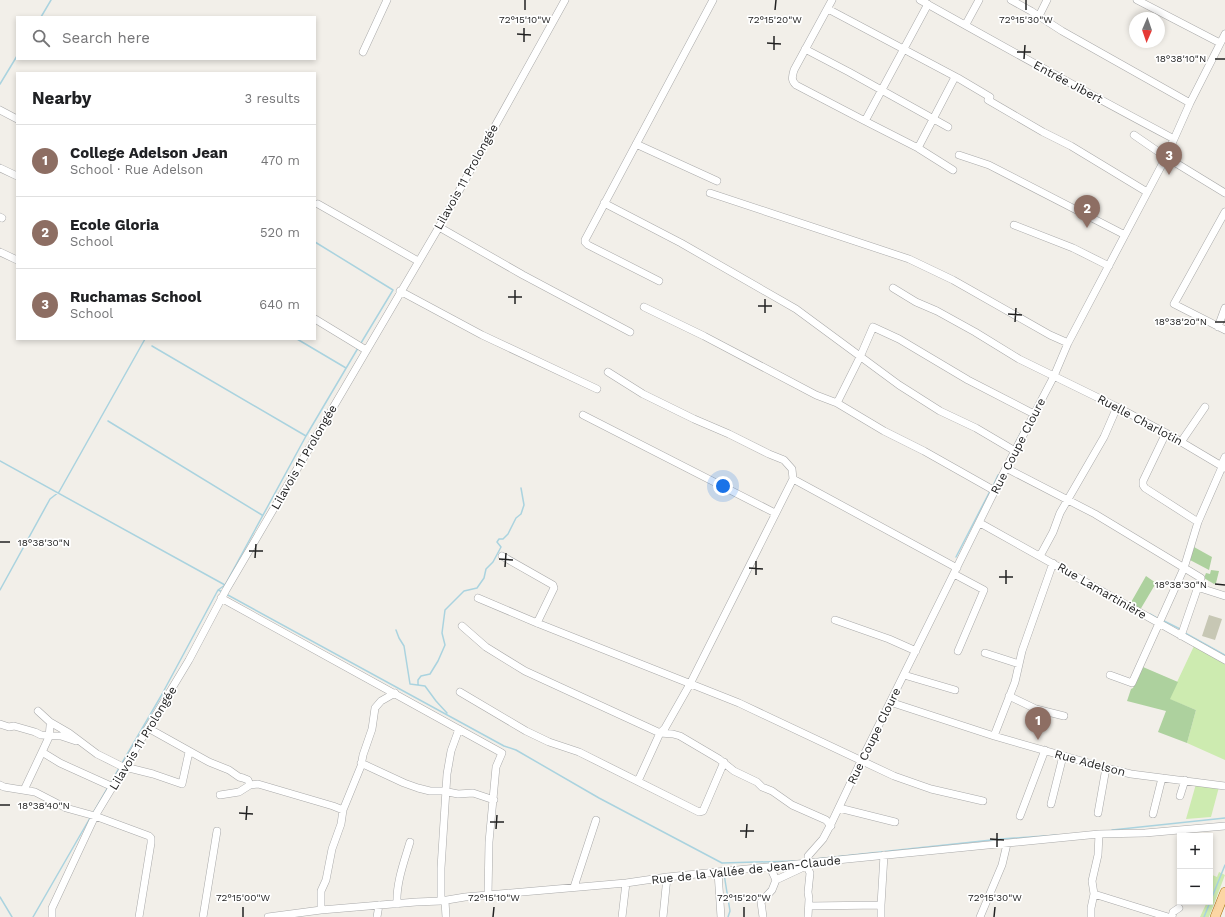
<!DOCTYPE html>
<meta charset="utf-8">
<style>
:root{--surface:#fff;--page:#f6f6f6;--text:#202124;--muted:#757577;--line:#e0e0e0;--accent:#1a73e8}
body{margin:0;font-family:"Work Sans",sans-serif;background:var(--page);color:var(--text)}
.controls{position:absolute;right:12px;bottom:12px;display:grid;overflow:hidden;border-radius:0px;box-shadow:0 2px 6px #0003}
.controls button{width:36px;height:36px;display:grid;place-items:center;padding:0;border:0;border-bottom:1px solid var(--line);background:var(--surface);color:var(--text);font:20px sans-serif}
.compass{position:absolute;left:1129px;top:12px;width:36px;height:36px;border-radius:50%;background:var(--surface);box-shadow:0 2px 6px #0003;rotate:182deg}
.you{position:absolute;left:723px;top:486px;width:14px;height:14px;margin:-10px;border:3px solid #fff;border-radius:50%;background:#1a73e8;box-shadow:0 0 0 6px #1a73e833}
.badge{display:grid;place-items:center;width:26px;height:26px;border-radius:50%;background:var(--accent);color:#fff;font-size:13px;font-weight:700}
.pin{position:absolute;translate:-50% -33px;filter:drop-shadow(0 1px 2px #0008)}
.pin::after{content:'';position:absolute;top:21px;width:14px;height:12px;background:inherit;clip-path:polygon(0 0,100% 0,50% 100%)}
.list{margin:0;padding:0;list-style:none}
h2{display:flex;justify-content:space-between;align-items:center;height:52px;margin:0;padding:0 16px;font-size:17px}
h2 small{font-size:13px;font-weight:400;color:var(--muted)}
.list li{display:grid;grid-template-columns:26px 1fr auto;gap:12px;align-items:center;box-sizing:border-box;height:72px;padding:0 16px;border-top:1px solid var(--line)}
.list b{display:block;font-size:15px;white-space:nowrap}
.list p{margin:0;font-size:13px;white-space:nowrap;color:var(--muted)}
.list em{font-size:13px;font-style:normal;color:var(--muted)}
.icon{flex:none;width:22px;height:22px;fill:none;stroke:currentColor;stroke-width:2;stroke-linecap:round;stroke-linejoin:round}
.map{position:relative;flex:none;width:1225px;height:917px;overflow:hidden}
.search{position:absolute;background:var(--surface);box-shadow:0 2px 6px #0003;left:16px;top:16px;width:300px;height:44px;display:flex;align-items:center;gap:10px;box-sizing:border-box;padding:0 14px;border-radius:0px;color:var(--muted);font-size:15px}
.panel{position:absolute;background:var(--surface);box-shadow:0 2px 6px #0003;left:16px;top:72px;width:300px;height:268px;border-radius:0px}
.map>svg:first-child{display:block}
</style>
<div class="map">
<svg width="1225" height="917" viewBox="0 0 1225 917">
<rect width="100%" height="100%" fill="#f2efe9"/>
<path fill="#c7c7b4" d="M1209,615L1222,619L1215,640L1202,636Z"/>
<path fill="#cdebb0" d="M1194,646L1218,660H1217L1225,663V760L1187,743L1196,710L1169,699Z
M1196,784L1219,787L1211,817L1186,819Z
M1219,872L1225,875L1209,917H1200L1207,902H1210V895L1212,889L1210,888V874L1217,877Z"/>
<path fill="#add19e" d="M1194,547L1212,557L1209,570L1190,560Z
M1211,570L1219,571L1216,583L1214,584L1204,578L1206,573L1210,574Z
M1146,576L1156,583L1140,610L1130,604Z
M1143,667L1178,682L1170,699L1196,710L1187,743L1158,732L1166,711L1127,701L1131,689L1133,688Z"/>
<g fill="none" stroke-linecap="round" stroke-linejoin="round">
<path stroke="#aad3df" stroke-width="1.5" d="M41,17L51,0
M0,84L17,56
M315,242L393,290L361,343
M297,339L346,368
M152,346L306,436
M108,421L262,515
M1016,442L1026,423
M0,461L225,585
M993,486L998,475
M956,557L990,491
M0,590L50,499L59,492L145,339
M218,590L223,592
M226,594L504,746L516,750L599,798L722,863L795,861
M1150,614L1157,618
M1164,621L1180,629
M396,630L399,638L404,646L410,684L425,686L436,701L447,713
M1185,633L1225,655
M418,685V680L421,676L430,674L438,661L445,645L442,633L445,610L464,591L477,588L484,578L486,569L493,562L501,547L497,542L499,539H503L508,534L516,518L521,514L524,505L521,488
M122,763L161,696L218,590L225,585L306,436L358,348
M110,784L119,768
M93,813L108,787
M1112,830L1225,818
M815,859L1001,839L1058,835
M724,874L730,911L728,917
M0,897L12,917
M33,917L90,818
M1204,917L1225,865"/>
<defs>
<path id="minor" d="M832,0L794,70C792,77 791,80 796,85L865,121L928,4
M920,0C1004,47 1089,94 1174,139
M1011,0L1031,11L1062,31L1190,103
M1137,0L1220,43
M828,9L958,78L990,97
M1039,16L1047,0
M966,24L979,0
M805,49L849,72L948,127
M363,52L387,0
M988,100L1043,132L1071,146L1147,192
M0,110L17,119
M865,121L918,148L955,77
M1134,135L1166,157L1225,193
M636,144L717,181
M918,148L953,170
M959,155L989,165L1125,235
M0,168L17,176
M710,193L909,259L953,280L1050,335L1068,343
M604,203L681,243L796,309L899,385L940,411L976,428L1015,451
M318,204L418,261
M1225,212L1174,304L1225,330
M0,217L2,218
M1014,225L1073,248L1109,266
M439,227L523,275L630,332
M0,252L17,260
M659,281L588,245L585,242V240L713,0
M893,288L916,302L937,311L975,332L1019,359L1117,407L1166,433L1225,468
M400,291L482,335L597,389
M644,307L704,336L816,395L837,403L884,431L924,451L995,491
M315,319L366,350
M1218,327L1225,308
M608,372L643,394L694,419L729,434L769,454L784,460L792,469L793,479L690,684L665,728L660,733L638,781
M837,403L860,357L873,327L899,339L968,380L1034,414
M583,415L775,513
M1166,433L1143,481V485L1145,488L1198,522
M1181,442L1205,407
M1221,466L1225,457
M1006,468L1095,514L1201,578L1181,636
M793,479L957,568
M980,523L1225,660
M502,556L553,585L554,588L537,623
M1040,556L1053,532L1060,513L1104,437L1117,407
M954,574L984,590L958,651
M1197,587L1225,596
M221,598L502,753L496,767L489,842L488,895
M478,598L537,623L739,703L894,776L931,789L983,801
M835,620L889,639L916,651
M462,626L486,647L525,671L660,733L673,734L680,736L719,759L734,771L757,782L762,787L772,791L792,805L826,820L831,826
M985,653L1019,664
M904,675L955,690
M1110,675L1132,683L1184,568L1198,522L1222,467
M460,692L526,731L549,742L579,752L699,812L703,811L724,762
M1009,696L1036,709L1064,716
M890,702L994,736L1106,768L1131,774L1225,786
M38,711L50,722L69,733L97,754L121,766L153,774L182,784L189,752
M0,724L9,727L14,726L35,732L41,735L61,736L76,741
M52,724L50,726L49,737L42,752L60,763L113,787
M148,728L209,762L229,770L239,777L243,778L248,780L250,785
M994,736L1015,682L1022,651L1053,563
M361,763L404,783L418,788L430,791H443L458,794L473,793L494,800
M0,785L4,787L35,792L66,808L95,816L149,836L151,838V843L139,917
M24,790L42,752
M220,795L239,792L250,785L258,784L333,806L343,810
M1180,796L1185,780
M1051,804L1063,756
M839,808L895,822
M1098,813L1106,768
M1153,814L1162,778
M1020,816L1045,750
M805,863L810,873L808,892L809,899L808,917
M808,863V856L823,839L831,824L861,761L1006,468L1054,376L1068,343L1166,157L1190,103L1225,34
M718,872L721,917
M776,880L806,866
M574,887L596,820
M1094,894L1168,917
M441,901V868L447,774L451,751L459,729
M445,901L446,917
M397,904C396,883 404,862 410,842
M809,906L881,905L884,855
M321,910V891L326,880L332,849L341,824L343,810L361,766L363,755L372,729L375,708L381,701L395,693
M52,917V908L95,816L189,660L226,590L439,227L565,0
M203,917L217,831
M268,917L321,910L416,902L441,901L465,897L626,883L667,877L1099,834L1145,833L1225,826
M377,917L379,905
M622,917L626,883
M663,917L667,877
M763,917L761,902L772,890L776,880L770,867
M881,917V905
M980,917L1002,865L1007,844
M1091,917V908L1094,894L1092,881L1098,855L1099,834
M1172,917L1173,912L1179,908"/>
<path id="major" d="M1215,917L1225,892"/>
</defs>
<use href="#minor" stroke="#a9a9a9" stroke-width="8"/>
<use href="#major" stroke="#a06b00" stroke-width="10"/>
<use href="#minor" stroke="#fff" stroke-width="7"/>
<use href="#major" stroke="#fcd6a4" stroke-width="9"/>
</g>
<path fill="none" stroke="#222" stroke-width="1.5" d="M525,10V0M775,10L776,0M1026,10V0M517,34L531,35M524,42V28M767,43L781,44M774,50V36M1017,52H1031M1024,59L1025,45M1215,59H1225M508,297H522M515,304V290M758,306H772M765,313V299M1008,314L1022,315M1015,322L1016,308M1215,322H1225M0,542H10M249,551H263M255,558L256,544M499,559L513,560M505,567L506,553M749,568L763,569M756,575V561M999,577H1013M1006,584V570M1215,584L1225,585M0,805H10M239,813L253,814M246,820L247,806M490,822H504M496,829L497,815M740,831H754M746,838L747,824M990,839L1004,840M997,847V833M243,917V907M493,917L494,907M744,917V907M994,917L995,907"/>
<g text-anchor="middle" stroke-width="3.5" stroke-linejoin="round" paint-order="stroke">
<g font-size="12" fill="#222" stroke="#fff">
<text transform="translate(1068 82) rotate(28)" y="4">Entrée Jibert</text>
<text transform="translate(466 177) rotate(-61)" y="4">Lilavois 11 Prolongée</text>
<text transform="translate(1140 420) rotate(28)" y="4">Ruelle Charlotin</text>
<text transform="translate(1018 446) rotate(-63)" y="4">Rue Coupe Cloure</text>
<text transform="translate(304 457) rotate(-60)" y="4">Lilavois 11 Prolongée</text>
<text transform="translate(1102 591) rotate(30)" y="4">Rue Lamartinière</text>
<text transform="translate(874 736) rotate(-64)" y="4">Rue Coupe Cloure</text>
<text transform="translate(143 738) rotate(-59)" y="4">Lilavois 11 Prolongée</text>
<text transform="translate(1090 763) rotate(15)" y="4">Rue Adelson</text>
<text transform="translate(746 870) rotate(-6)" y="4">Rue de la Vallée de Jean-Claude</text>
</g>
</g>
<g font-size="10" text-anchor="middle" fill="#222" stroke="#fff" stroke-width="3.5" stroke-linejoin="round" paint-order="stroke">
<text x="525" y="23">72°15'10"W</text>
<text x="775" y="23">72°15'20"W</text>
<text x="1026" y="23">72°15'30"W</text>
<text x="1181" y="62">18°38'10"N</text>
<text x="1181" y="325">18°38'20"N</text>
<text x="44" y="546">18°38'30"N</text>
<text x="1181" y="588">18°38'30"N</text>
<text x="44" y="809">18°38'40"N</text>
<text x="243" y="901">72°15'00"W</text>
<text x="494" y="901">72°15'10"W</text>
<text x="744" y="901">72°15'20"W</text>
<text x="995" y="901">72°15'30"W</text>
</g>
</svg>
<div class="controls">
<button>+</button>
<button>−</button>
</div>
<svg class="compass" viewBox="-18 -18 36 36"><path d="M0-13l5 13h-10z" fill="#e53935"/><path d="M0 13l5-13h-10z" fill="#757577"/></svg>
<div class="you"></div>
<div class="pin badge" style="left:1038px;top:740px;background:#8d6e63">1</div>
<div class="pin badge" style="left:1087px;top:228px;background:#8d6e63">2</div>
<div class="pin badge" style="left:1169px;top:175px;background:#8d6e63">3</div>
<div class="search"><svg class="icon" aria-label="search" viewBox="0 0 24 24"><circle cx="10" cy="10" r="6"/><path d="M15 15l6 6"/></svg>Search here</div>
<section class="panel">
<h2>Nearby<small>3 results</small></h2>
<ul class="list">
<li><span class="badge" style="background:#8d6e63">1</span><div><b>College Adelson Jean</b><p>School · Rue Adelson</p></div><em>470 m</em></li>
<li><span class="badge" style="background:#8d6e63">2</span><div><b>Ecole Gloria</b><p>School</p></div><em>520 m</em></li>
<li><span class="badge" style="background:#8d6e63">3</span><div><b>Ruchamas School</b><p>School</p></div><em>640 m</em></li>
</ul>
</section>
</div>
